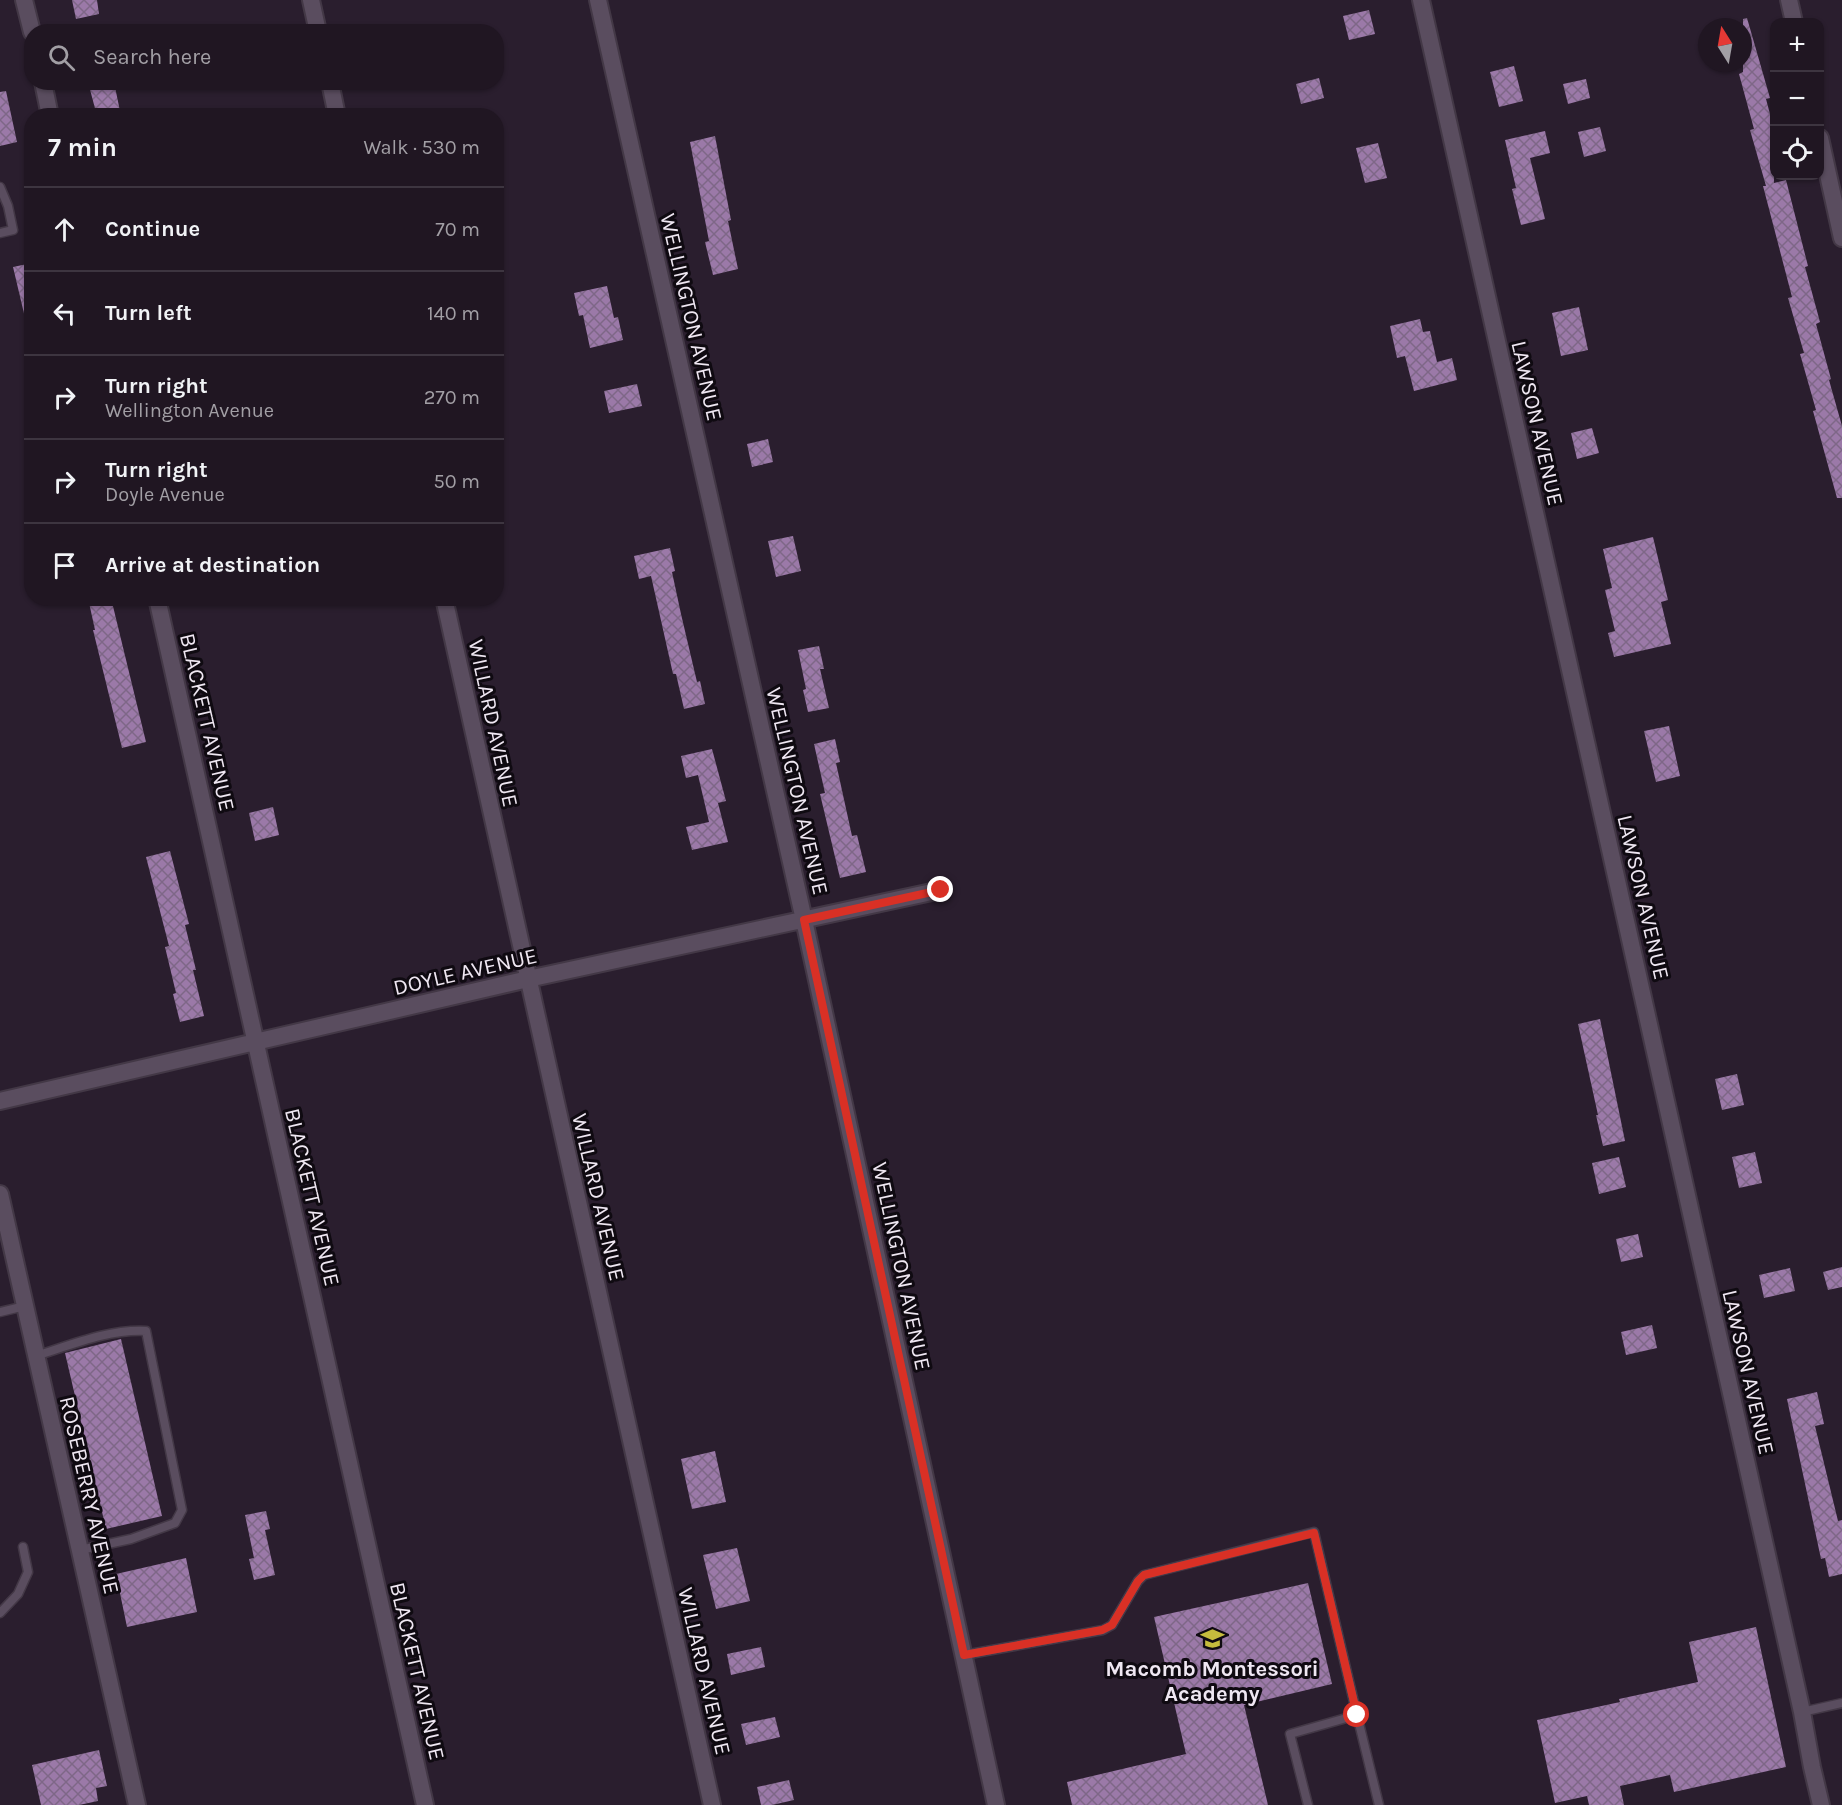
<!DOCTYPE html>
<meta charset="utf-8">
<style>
:root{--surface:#201622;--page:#281f2a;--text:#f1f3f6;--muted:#a29fa5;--line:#3d3540}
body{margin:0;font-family:Karla,sans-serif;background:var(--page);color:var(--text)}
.controls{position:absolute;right:18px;top:18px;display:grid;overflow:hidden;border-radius:12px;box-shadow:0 2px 4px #0004}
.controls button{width:54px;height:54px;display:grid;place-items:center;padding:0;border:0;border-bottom:2px solid var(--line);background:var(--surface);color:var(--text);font:30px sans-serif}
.compass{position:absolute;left:1698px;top:18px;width:54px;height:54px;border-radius:50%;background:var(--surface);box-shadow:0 2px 4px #0004;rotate:349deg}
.stop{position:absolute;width:18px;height:18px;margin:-14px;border:4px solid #d93025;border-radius:50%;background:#fff}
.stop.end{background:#d93025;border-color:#fff;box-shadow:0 2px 6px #0008}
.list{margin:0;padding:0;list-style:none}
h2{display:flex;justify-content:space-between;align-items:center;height:78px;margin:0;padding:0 24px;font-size:26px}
h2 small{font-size:20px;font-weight:400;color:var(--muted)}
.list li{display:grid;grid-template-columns:39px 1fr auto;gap:18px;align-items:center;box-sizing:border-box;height:84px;padding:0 24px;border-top:2px solid var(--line)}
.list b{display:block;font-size:22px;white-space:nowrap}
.list p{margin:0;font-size:20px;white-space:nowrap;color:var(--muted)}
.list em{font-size:20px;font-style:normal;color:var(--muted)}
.icon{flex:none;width:33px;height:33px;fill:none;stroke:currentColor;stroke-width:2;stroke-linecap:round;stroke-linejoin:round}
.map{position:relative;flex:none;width:1842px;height:1805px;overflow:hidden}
.search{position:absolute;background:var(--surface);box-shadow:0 2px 4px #0004;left:24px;top:24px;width:480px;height:66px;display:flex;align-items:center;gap:15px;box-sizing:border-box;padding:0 21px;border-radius:24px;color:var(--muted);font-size:22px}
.panel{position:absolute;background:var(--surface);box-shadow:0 2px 4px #0004;left:24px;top:108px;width:480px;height:498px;border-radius:24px}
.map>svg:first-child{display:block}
</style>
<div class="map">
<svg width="1842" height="1805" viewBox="0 0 1842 1805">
<defs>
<pattern id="building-cross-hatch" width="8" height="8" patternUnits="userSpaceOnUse" patternTransform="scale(1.5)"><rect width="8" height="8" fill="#9b79a8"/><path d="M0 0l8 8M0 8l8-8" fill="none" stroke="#7e6787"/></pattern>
</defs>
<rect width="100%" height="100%" fill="#2a1e2e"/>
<path fill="url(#building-cross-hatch)" d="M72,0H97L99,14L76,19Z
M1369,10L1375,34L1349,40L1343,16Z
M1747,18L1770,98L1766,99L1774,129V183L1786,180L1808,266L1805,267L1820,322L1816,324L1831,379L1829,380L1842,426V498H1837L1813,411L1816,410L1800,354L1804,353L1788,298L1792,297L1763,186H1766L1750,130L1754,129L1739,74L1743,72V19Z
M1514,66L1523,101L1499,107L1490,72Z
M1319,78L1324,98L1301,104L1296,84Z
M1586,79L1590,98L1568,104L1563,84Z
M88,82H114L121,116H97Z
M6,91L17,142L0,146V92Z
M1600,127L1606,151L1584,157L1578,132Z
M1545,131L1550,153L1530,158L1545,219L1521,225L1512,189L1516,188L1505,140Z
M715,136L731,220L728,221L738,269L713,275L705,242L709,241L690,142Z
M1378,143L1387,178L1365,183L1356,148Z
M32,263V321L26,322L13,267Z
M607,286L614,318L618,317L623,340L590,348L583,315L579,316L574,293Z
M1579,307L1588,350L1561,356L1552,313Z
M1420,319L1423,332L1430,331L1437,362L1452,358L1457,380L1414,391L1405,356L1397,358L1390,326Z
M637,384L642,406L609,413L604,391Z
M1592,428L1599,453L1577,459L1571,433Z
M768,439L773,462L752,467L747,444Z
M793,536L801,571L776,577L768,541Z
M1653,537L1668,600L1661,602L1671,644L1614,657L1608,633L1615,631L1605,590L1612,588L1603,549Z
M670,548L675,571L672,572L681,614L697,682L700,681L705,704L684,709L676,674H673L651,576L639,579L634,556Z
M88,598H111L146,742L122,748L93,630H95Z
M819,646L824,669H820L829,708L808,712L803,690L806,689L798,650Z
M1669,726L1680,776L1656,782L1644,731Z
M835,739L840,762L836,763L852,836L857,835L866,872L840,878L820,794L825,793L814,744Z
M712,749L726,801L718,803L728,842L692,850L686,827L709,822L698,775L686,778L681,756Z
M273,807L279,835L255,841L249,813Z
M170,851L189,924L185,925L196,970H193L204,1016L180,1022L173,994L176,993L165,947L169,946L146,857Z
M1600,1019L1625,1141L1603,1146L1596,1115H1598L1578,1024Z
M1737,1074L1744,1105L1722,1110L1715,1079Z
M1755,1152L1762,1183L1739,1188L1732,1157Z
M1619,1157L1626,1187L1599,1194L1592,1163Z
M1638,1234L1643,1257L1621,1262L1616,1239Z
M1842,1267V1287L1828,1290L1823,1272Z
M1790,1268L1795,1291L1764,1298L1759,1275Z
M1652,1325L1657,1348L1626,1355L1621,1332Z
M121,1339L162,1516L106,1529L65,1353Z
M1817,1392L1824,1424L1815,1426L1838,1521L1842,1520V1574L1829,1577L1825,1558L1821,1559L1787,1399Z
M715,1451L726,1502L692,1509L681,1459Z
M266,1511L270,1529L265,1530L275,1575L254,1580L249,1559L254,1558L245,1515Z
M737,1548L750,1601L716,1609L703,1555Z
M186,1558L197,1612L127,1627L116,1574Z
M1308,1583L1332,1684L1244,1705L1268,1805H1072L1067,1782L1186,1754L1154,1617Z
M1756,1627L1786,1767L1674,1792L1670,1775L1620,1786L1624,1805H1589L1587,1796L1555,1803L1537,1720L1620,1702L1619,1699L1698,1682L1689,1642Z
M761,1647L765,1667L731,1675L727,1654Z
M775,1717L780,1737L746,1745L741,1724Z
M99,1750L107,1786L96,1788L98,1801L79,1805H41L32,1765Z
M789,1780L794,1800L772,1805H761L757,1787Z"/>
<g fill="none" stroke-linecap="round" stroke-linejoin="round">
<defs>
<path id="lane" d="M0,187L8,206L13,230L0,233
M0,1312L25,1306
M36,1356C71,1345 109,1329 146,1331L182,1510L175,1523L131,1539L80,1550
M0,1613L18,1594L28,1572L23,1547
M964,1655L1103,1630L1112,1625L1138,1581L1144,1575L1314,1532L1357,1715L1290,1734L1308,1805
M1802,1712L1842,1703
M1357,1715L1379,1805"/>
<path id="street" d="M24,0L32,32
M311,0L318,32
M598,0L804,920L996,1805
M1421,0L1802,1712L1812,1767L1821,1805
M1789,0L1794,22
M43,82L50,116
M330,82L337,116
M1820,138L1842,238
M157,598L425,1805
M444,598L712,1805
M0,1101L528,979L941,890
M0,1194L137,1805"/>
</defs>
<use href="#lane" stroke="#433846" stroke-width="11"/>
<use href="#street" stroke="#433846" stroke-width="20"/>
<use href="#lane" stroke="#5a4d5f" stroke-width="8"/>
<use href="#street" stroke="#5a4d5f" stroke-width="16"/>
</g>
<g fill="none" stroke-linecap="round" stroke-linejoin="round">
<path stroke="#d93025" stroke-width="8" d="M941,890L804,920L964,1655L1102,1630L1112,1625L1138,1581L1144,1575L1314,1533L1357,1715"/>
</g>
<defs>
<symbol id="school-bare" viewBox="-9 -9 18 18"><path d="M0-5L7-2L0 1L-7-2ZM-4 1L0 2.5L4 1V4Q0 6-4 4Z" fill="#c5bc3d" stroke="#0f0a11" stroke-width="2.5" paint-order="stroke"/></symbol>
</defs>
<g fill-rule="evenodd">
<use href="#school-bare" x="1196" y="1622" width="33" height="33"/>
</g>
<g text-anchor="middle" stroke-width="6" stroke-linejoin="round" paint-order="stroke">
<g font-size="22" fill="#efe7f2" stroke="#0f0a11">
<text transform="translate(692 317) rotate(77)" y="8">WELLINGTON AVENUE</text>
<text transform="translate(1538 423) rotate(77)" y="8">LAWSON AVENUE</text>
<text transform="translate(208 722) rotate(77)" y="8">BLACKETT AVENUE</text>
<text transform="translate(494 723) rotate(78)" y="8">WILLARD AVENUE</text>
<text transform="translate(798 791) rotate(77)" y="8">WELLINGTON AVENUE</text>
<text transform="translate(1644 897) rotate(77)" y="8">LAWSON AVENUE</text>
<text transform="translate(465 971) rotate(-13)" y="8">DOYLE AVENUE</text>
<text transform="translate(313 1197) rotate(77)" y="8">BLACKETT AVENUE</text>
<text transform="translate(599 1197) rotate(77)" y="8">WILLARD AVENUE</text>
<text transform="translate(902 1266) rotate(78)" y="8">WELLINGTON AVENUE</text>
<text transform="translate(1749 1372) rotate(77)" y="8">LAWSON AVENUE</text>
<text transform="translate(90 1495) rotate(77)" y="8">ROSEBERRY AVENUE</text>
<text transform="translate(418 1671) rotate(77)" y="8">BLACKETT AVENUE</text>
<text transform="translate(705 1671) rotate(77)" y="8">WILLARD AVENUE</text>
</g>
<g font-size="22" font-weight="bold" fill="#efe7f2" stroke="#0f0a11">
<text x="1212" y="1676">Macomb Montessori<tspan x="1212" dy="25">Academy</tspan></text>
</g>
</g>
</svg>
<div class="controls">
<button>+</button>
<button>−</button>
<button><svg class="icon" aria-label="locate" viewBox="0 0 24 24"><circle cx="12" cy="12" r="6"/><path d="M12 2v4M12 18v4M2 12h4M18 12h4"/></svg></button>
</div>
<svg class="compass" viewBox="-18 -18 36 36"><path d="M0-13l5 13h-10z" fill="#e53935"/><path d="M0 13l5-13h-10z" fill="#a29fa5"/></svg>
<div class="stop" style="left:1357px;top:1715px"></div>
<div class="stop end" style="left:941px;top:890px"></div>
<div class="search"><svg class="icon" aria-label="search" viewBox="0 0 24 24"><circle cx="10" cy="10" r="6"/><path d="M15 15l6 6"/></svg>Search here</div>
<section class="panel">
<h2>7 min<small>Walk · 530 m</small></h2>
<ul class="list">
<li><svg class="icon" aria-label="ahead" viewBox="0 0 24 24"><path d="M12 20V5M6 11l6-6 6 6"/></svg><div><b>Continue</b></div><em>70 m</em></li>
<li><svg class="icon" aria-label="left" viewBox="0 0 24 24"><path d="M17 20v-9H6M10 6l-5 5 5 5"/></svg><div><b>Turn left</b></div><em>140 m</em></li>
<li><svg class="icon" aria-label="right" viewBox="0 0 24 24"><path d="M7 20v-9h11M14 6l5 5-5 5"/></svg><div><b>Turn right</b><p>Wellington Avenue</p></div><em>270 m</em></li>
<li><svg class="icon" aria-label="right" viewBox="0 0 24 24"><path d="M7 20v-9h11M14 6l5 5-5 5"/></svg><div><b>Turn right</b><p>Doyle Avenue</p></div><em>50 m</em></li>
<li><svg class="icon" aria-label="arrive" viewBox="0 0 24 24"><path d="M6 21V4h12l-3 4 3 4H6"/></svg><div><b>Arrive at destination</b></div></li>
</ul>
</section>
</div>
